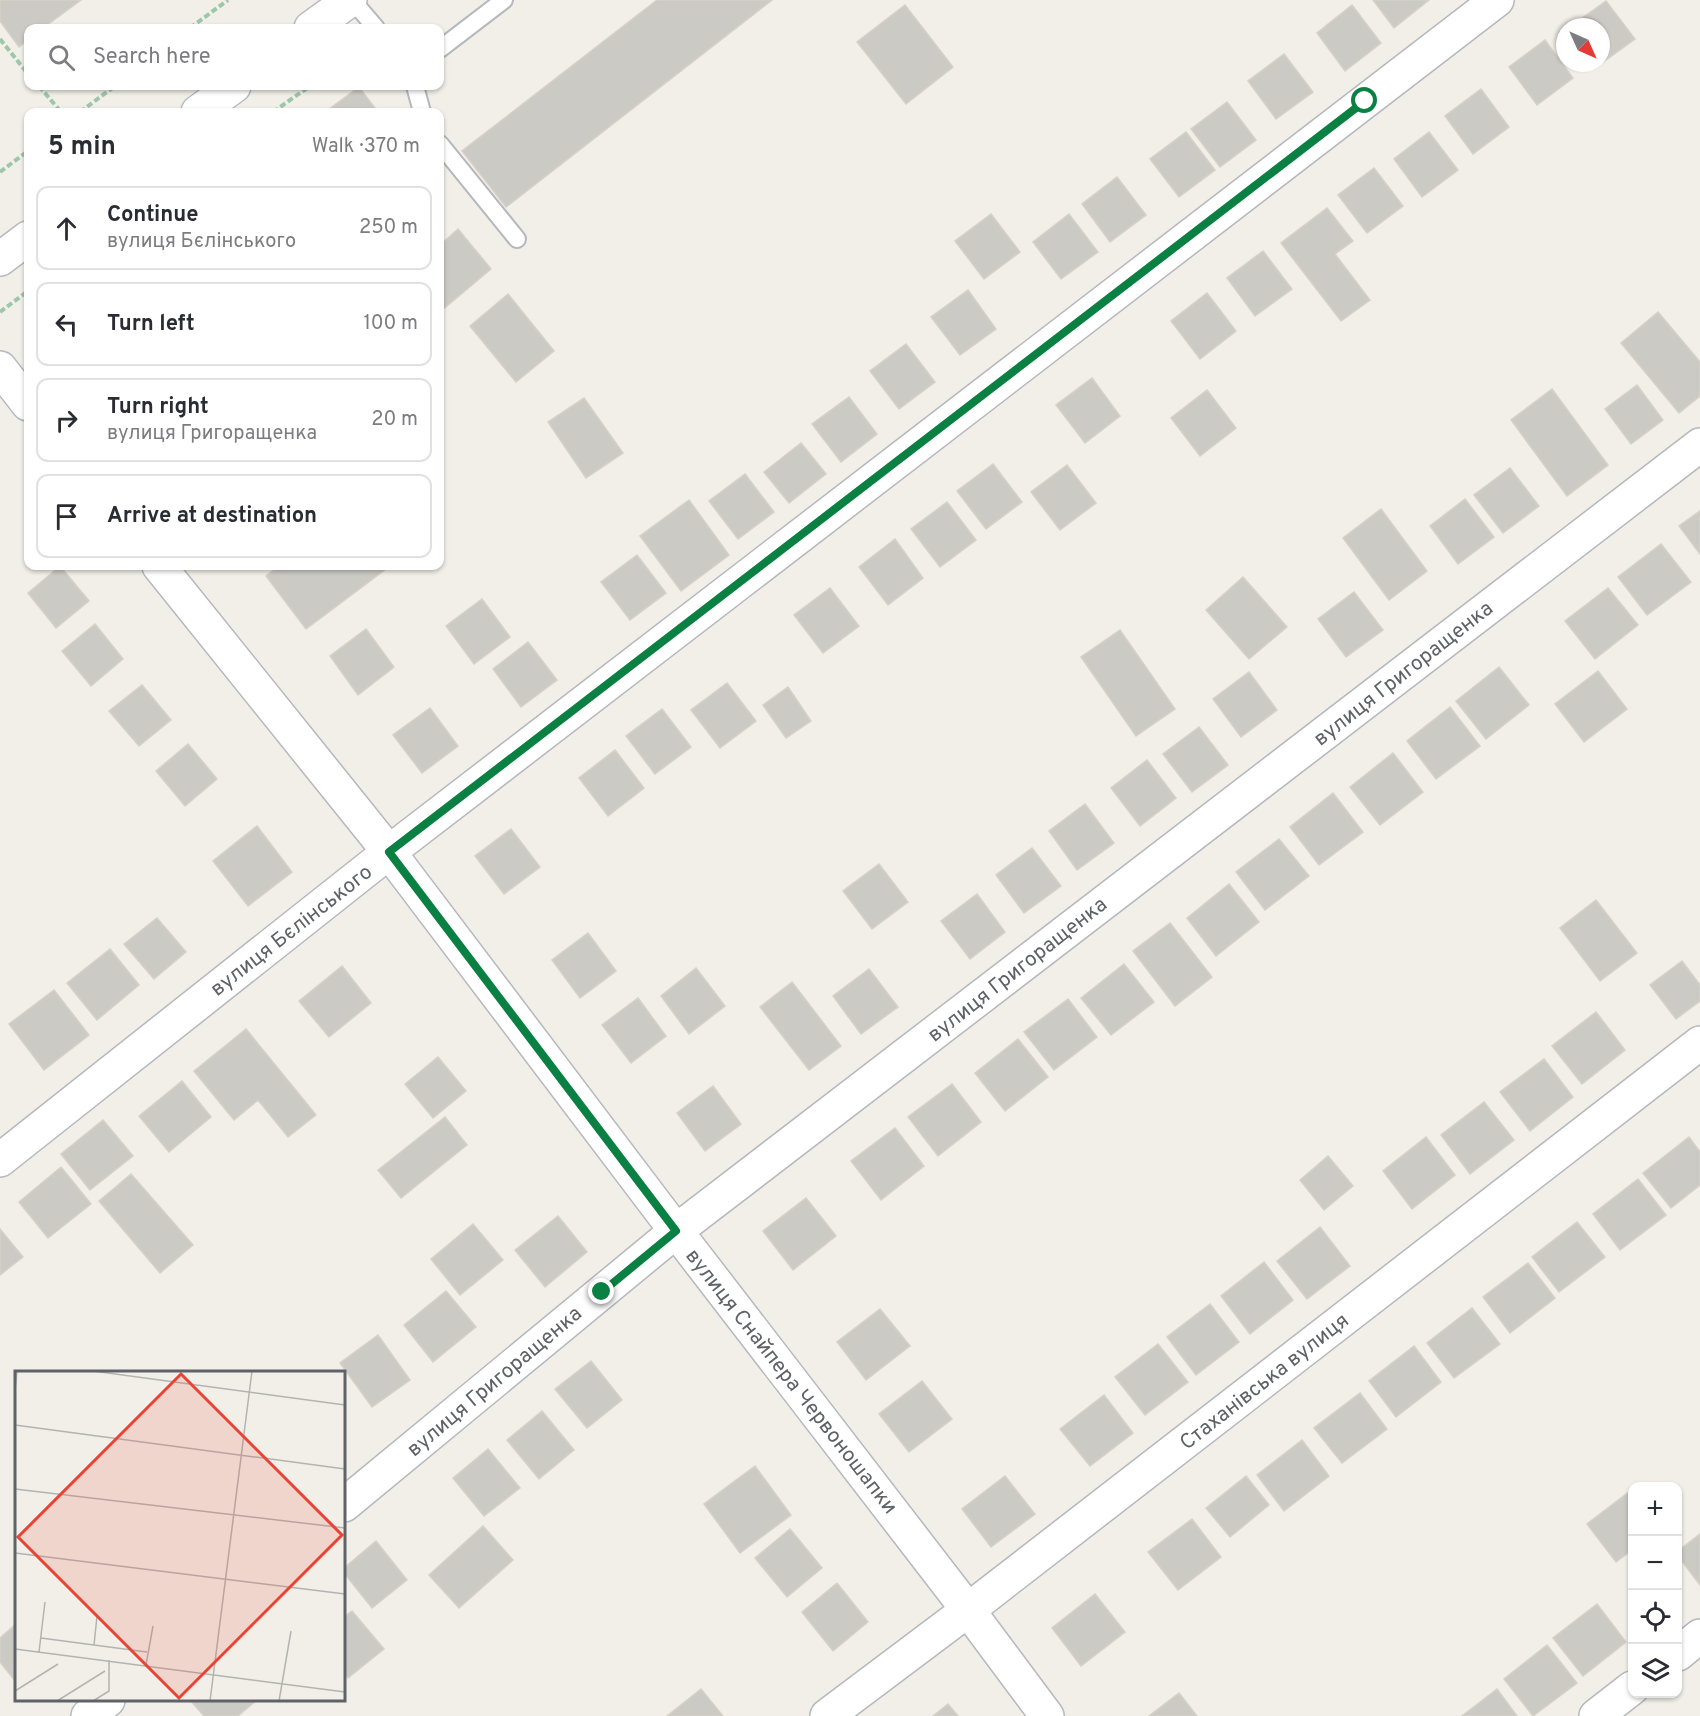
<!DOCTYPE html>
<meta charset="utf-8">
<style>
:root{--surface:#fff;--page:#f7f7f7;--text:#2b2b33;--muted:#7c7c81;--line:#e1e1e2}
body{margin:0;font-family:Overpass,sans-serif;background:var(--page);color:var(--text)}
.controls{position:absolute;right:18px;bottom:18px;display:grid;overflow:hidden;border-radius:12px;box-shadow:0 2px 4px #0004}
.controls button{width:54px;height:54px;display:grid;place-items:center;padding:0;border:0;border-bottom:2px solid var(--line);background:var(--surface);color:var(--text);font:30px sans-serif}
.compass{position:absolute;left:1556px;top:18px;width:54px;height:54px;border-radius:50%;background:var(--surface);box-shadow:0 2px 4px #0004;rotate:135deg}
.stop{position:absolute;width:18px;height:18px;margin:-14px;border:4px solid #0b8043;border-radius:50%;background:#fff}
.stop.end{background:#0b8043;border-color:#fff;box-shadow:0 2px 6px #0008}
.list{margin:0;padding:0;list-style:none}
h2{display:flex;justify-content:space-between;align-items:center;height:78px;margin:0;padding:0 24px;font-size:26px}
h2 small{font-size:20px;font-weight:400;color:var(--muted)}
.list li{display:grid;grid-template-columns:39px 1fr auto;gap:18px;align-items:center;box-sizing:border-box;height:84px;margin:0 12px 12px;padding:0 12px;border:2px solid var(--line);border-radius:12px}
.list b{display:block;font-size:22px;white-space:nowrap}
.list p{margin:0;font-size:20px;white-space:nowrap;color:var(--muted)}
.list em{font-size:20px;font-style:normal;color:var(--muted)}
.icon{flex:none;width:33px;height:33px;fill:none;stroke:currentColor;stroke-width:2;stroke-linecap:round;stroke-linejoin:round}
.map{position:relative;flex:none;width:1700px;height:1716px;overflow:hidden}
.search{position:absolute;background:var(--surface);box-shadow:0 2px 4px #0004;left:24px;top:24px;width:420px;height:66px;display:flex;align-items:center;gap:15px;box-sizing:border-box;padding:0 21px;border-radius:12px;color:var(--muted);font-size:22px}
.panel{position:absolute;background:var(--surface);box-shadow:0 2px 4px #0004;left:24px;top:108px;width:420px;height:462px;border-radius:12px}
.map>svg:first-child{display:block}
</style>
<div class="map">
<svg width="1700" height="1716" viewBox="0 0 1700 1716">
<rect width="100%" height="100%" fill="#f1efe8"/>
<path fill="#cccac5" stroke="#d6d1c6" stroke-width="1.5" d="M0,0H81L43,28H28V40L19,47L0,21Z
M657,0H772L506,207L462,151Z
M1373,0H1429L1394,28Z
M1606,1L1635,39L1599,65L1597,63H1601V27H1570Z
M905,5L953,67L906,104L857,42Z
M1352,5L1381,43L1345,71L1317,33Z
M1545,40L1573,78L1537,105L1509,67Z
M1284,54L1313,92L1276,119L1248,81Z
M359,87L378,112H325Z
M1481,89L1509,127L1473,154L1445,116Z
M1227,102L1256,140L1220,167L1191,129Z
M1186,132L1215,170L1179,197L1150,159Z
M1429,132L1458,170L1422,197L1394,159Z
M1374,168L1403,206L1367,233L1338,195Z
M1117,177L1146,215L1110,242L1082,204Z
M1327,208L1353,241L1335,254L1370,300L1341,321L1281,243Z
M991,214L1020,252L984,279L955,241Z
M1069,214L1098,252L1061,279L1033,242Z
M458,229L491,269L440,312V245Z
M1263,251L1292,289L1255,316L1227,278Z
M968,290L996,329L960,355L931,317Z
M1207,293L1236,331L1200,359L1171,321Z
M508,294L554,351L516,382L470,326Z
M1658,312L1700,362V396L1679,413L1621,343Z
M906,344L935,382L899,409L870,371Z
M1092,378L1120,416L1085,443L1056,405Z
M1637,385L1663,420L1631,444L1605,409Z
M1552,389L1608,465L1567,496L1511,420Z
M1207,390L1236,428L1200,456L1171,418Z
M849,397L877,434L841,462L812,424Z
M584,398L623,453L586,478L548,422Z
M801,443L826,474L789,503L764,472Z
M993,464L1022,502L986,529L957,491Z
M1067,465L1096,503L1060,530L1031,492Z
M1510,468L1539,506L1503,533L1474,495Z
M745,474L774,512L738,539L709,501Z
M1465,499L1494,537L1458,564L1430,526Z
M689,500L729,555L681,591L640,536Z
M947,502L976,540L940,567L911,529Z
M1381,509L1427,571L1389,600L1343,538Z
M1700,511V554L1679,526Z
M895,539L923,578L888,605L859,567Z
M1661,544L1691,582L1647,615L1618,577Z
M637,555L666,593L630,620L601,582Z
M60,566L89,601L56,628L28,593Z
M279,566H390L306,629L266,576Z
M1243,577L1287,627L1249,659L1206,610Z
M830,588L859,626L823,653L794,615Z
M1608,588L1638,625L1595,659L1565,621Z
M1354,592L1383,630L1346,657L1318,619Z
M482,599L510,637L474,664L446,626Z
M95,624L123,659L91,686L62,651Z
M366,629L394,667L358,695L330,656Z
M1120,630L1175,709L1136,736L1081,657Z
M528,642L557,680L521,707L493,669Z
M1499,667L1529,705L1486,739L1456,701Z
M1598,671L1627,709L1584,742L1555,704Z
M1249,672L1277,710L1241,737L1213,699Z
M727,683L756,721L720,748L691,710Z
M142,685L171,720L139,746L109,711Z
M788,687L811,721L786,738L763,705Z
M1450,707L1480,746L1436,779L1407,741Z
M430,708L458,746L422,773L393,735Z
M662,709L691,747L655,774L626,736Z
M1199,727L1228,765L1192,792L1163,754Z
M188,744L217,779L185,806L156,771Z
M615,750L644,788L608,816L579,778Z
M1393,753L1423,792L1380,825L1350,787Z
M1147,760L1176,798L1140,826L1111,788Z
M1333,793L1363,832L1319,865L1290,827Z
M1085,804L1114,843L1077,870L1049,831Z
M257,826L292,872L248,906L213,861Z
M511,829L540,867L504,894L475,856Z
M1279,839L1309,876L1265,910L1236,872Z
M1032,848L1061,886L1024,913L996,875Z
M879,864L908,902L872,929L843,891Z
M1229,884L1259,922L1216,956L1187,918Z
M977,894L1005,932L970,959L941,921Z
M1596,900L1637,953L1600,981L1560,928Z
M157,918L186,952L154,979L124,944Z
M1170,923L1212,977L1175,1006L1133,951Z
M588,933L616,971L580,998L552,960Z
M110,949L139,985L97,1020L67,983Z
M1682,961L1700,985V1001L1676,1019L1650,985Z
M1124,964L1154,1002L1111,1035L1081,998Z
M342,966L371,1003L329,1037L299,1001Z
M696,968L725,1006L689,1034L661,996Z
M869,969L898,1007L861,1034L833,996Z
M792,982L841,1046L809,1070L760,1007Z
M54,990L89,1035L44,1070L9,1024Z
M638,998L666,1036L631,1063L602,1025Z
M1068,999L1097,1037L1054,1070L1024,1032Z
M1596,1012L1625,1050L1582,1084L1552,1046Z
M246,1029L316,1115L288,1137L258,1100L234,1120L194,1071Z
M1018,1039L1048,1077L1005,1111L975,1073Z
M438,1057L466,1091L433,1118L405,1084Z
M1544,1059L1573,1097L1530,1131L1500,1092Z
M182,1081L211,1117L169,1152L139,1116Z
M952,1084L981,1122L938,1156L908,1117Z
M713,1086L741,1124L705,1151L677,1113Z
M1484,1102L1514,1140L1470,1174L1441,1135Z
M445,1117L467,1145L401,1198L378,1170Z
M103,1120L133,1156L90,1190L61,1154Z
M895,1128L924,1166L881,1200L851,1161Z
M1426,1137L1455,1175L1412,1209L1383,1171Z
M1689,1137L1700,1152V1185L1671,1208L1643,1173Z
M1328,1156L1353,1186L1324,1210L1300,1180Z
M61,1167L91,1204L48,1238L19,1202Z
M131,1174L193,1245L160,1273L99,1201Z
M1638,1179L1666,1215L1620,1250L1593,1214Z
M806,1198L836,1236L793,1270L763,1231Z
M558,1216L587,1252L545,1287L515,1250Z
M1577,1222L1605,1257L1559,1292L1532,1257Z
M473,1224L503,1260L460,1295L431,1259Z
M1320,1227L1350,1266L1307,1299L1277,1261Z
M0,1229L23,1257L0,1275Z
M1264,1262L1293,1300L1250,1334L1221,1296Z
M1528,1263L1555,1298L1510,1333L1483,1297Z
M446,1291L476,1327L433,1362L404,1325Z
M1210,1304L1239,1342L1196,1375L1167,1337Z
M1472,1308L1500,1344L1454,1378L1427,1343Z
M880,1309L910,1346L866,1380L837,1342Z
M378,1335L410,1380L372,1407L340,1363Z
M1158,1344L1188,1382L1145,1415L1115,1377Z
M1414,1346L1441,1382L1396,1417L1369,1381Z
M591,1361L622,1400L587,1428L555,1389Z
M922,1381L952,1419L909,1452L879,1414Z
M1360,1393L1387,1429L1342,1463L1314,1428Z
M1104,1395L1133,1433L1090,1466L1060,1429Z
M542,1411L574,1450L539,1479L507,1440Z
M1302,1440L1329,1476L1284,1511L1257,1475Z
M488,1449L520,1488L484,1516L453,1478Z
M755,1466L791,1515L740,1553L704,1504Z
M1005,1476L1035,1514L991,1547L962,1509Z
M1246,1476L1269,1505L1230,1537L1206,1508Z
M1630,1491L1632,1494V1550L1616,1562L1587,1524Z
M1192,1519L1221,1557L1178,1590L1148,1552Z
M483,1526L513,1560L459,1608L429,1575Z
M790,1529L822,1568L787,1597L755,1558Z
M1700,1534V1585L1678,1556V1551Z
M376,1541L407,1580L372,1608L344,1573V1568Z
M837,1583L868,1622L833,1651L802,1612Z
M1095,1594L1125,1632L1081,1666L1052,1628Z
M1597,1604L1626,1642L1583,1676L1553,1638Z
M352,1611L384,1649L348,1678L344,1673V1617Z
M16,1624V1682L0,1662V1638Z
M1547,1645L1577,1683L1533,1716L1504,1679Z
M701,1689L723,1716H667Z
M1497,1689L1517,1716H1462Z
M1179,1693L1197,1716H1149Z
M190,1700H257L238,1716H204Z
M948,1704L958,1716H933Z"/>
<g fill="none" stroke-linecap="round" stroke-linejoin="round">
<defs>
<path id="lane" d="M352,0L376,28
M440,49L504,0
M415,86L422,112
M440,144L517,239"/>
<path id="street" d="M0,368L28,404
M159,566L389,852L676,1231L968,1610L1047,1716
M0,1160L389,852L1497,0
M344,1505L676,1231L1700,445
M1678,1654L1700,1636
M88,1716L108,1700
M827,1716L968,1610L1700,1043
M1596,1716L1632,1688"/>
<path id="secondary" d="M311,28L350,0
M198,112L234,86
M0,259L28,238"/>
</defs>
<use href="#lane" stroke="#b5b8bc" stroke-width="20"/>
<use href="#street" stroke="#b5b8bc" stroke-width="36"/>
<use href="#secondary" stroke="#b6babf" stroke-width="36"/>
<path stroke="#9cc7a9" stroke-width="4" stroke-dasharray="6 3" stroke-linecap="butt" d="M190,28L228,0
M0,39L28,74
M39,86L61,112
M80,112L115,86
M273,112L310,86
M0,172L28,151
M0,312L28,291"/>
<use href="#lane" stroke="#fff" stroke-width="16"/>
<use href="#street" stroke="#fff" stroke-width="33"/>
<use href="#secondary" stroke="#fff" stroke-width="33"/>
</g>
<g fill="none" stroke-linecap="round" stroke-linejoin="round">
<path stroke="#0b8043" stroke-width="8" d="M602,1292L676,1231L389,852L1365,101"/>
</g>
<g text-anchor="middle" stroke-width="4.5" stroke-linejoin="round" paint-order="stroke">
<g font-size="21" fill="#5f6368" stroke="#fff">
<text transform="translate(1403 673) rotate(-38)" y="7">вулиця Григоращенка</text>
<text transform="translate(291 930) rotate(-38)" y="7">вулиця Бєлінського</text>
<text transform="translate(1017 969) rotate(-38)" y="7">вулиця Григоращенка</text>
<text transform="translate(494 1381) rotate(-40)" y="7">вулиця Григоращенка</text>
<text transform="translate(792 1381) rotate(52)" y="7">вулиця Снайпера Червоношапки</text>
<text transform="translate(1264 1381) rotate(-38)" y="7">Стаханівська вулиця</text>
</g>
</g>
<g transform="translate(15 1371)">
<rect width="330" height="330" fill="#f1efe8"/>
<path fill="none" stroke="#b3b3b1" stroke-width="1.5" d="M78,0L330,34M0,19L2,0M0,54L330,98M0,118L330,157M0,182L330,223M26,267L132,281M79,274L82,245M0,278L330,321M24,281L30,231M131,294L138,255M0,320L43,293M42,330L90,300M78,330L94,320V289M195,330L237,0M264,330L276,260"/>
<path fill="#ea4335" fill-opacity="0.15" stroke="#ea4335" stroke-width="3" d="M166,3L327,164L164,327L3,166Z"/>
<rect width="330" height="330" fill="none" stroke="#5f6368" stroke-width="3"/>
</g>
</svg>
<div class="controls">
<button>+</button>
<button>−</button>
<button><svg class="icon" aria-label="locate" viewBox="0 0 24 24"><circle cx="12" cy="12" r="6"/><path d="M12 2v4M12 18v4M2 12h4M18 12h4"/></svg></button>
<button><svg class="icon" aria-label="layers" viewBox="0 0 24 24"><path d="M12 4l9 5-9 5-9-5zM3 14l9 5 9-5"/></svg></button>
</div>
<svg class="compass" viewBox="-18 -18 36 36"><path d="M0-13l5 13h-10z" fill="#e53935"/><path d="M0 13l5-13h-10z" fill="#7c7c81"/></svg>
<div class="stop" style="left:1365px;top:101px"></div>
<div class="stop end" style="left:602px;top:1292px"></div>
<div class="search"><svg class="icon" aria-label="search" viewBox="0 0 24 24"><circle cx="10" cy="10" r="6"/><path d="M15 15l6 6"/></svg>Search here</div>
<section class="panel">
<h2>5 min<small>Walk · 370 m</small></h2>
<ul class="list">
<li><svg class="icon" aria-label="ahead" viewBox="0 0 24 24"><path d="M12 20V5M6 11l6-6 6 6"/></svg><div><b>Continue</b><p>вулиця Бєлінського</p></div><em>250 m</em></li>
<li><svg class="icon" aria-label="left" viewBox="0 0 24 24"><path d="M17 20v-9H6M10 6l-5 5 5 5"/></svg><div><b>Turn left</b></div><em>100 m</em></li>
<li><svg class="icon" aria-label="right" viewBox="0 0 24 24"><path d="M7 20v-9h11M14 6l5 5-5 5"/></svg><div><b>Turn right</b><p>вулиця Григоращенка</p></div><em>20 m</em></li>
<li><svg class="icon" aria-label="arrive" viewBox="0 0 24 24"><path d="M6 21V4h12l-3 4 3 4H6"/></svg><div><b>Arrive at destination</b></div></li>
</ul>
</section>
</div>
